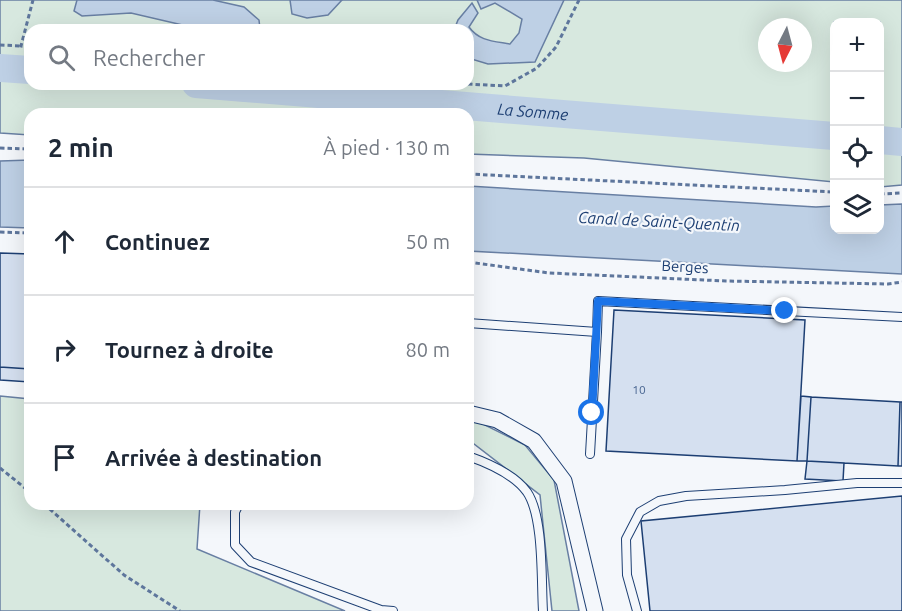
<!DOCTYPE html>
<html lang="fr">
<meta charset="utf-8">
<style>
:root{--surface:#fff;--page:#f2f2f3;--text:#1f2937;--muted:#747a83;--line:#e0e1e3}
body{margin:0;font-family:Ubuntu,sans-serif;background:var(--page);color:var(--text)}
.controls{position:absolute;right:18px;top:18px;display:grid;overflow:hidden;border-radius:12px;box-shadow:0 6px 24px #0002}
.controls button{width:54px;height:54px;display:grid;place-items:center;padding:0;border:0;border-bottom:2px solid var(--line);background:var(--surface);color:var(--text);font:30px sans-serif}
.compass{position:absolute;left:758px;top:18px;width:54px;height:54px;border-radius:50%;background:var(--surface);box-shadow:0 6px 24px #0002;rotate:186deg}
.stop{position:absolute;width:18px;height:18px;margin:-14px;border:4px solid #1a73e8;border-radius:50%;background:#fff}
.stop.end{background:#1a73e8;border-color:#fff;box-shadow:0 2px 6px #0008}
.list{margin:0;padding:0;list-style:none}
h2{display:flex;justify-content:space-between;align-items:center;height:78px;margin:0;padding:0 24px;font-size:26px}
h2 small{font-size:20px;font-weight:400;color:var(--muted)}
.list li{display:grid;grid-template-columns:39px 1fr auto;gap:18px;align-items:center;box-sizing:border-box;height:108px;padding:0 24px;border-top:2px solid var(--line)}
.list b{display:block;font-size:22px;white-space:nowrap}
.list em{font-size:20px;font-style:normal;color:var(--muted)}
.icon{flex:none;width:33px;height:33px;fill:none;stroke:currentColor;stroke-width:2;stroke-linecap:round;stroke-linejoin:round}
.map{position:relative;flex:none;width:902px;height:611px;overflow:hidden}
.search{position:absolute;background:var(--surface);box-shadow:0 6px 24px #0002;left:24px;top:24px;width:450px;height:66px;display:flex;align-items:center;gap:15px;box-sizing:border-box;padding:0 21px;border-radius:18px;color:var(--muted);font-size:22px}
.panel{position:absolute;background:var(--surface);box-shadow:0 6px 24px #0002;left:24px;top:108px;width:450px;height:402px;border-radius:18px}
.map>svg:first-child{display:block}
</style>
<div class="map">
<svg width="902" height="611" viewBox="0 0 902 611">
<rect width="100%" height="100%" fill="#f4f7fb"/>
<path fill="#d7e8df" stroke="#687fa3" stroke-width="1.5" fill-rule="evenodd" d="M0,0H902V185L880,187V22H834V182L584,158L468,154V114H30V135L0,133ZM767,27H803V63H767ZM30,30H468V84H30Z
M0,396L30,399V504H200L197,549L345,611H0Z
M468,421L481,423L525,445L554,480L579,611H552L540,495L474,444H468Z"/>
<path fill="#bed0e5" stroke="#687fa3" stroke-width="1.5" d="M77,0H213L244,7L259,20L260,29L204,30L131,13L82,16L74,11Z
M290,0H342L328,15L307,18L292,14Z
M477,0H564L535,62L488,64L468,58V30H454L458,20L472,3L478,13L469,27C479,41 493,41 510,44L519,33L522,19L495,3L481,9Z
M30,160V228L0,227V161Z
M468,186L816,207L834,206V230H880V205L902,204V274L468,251Z"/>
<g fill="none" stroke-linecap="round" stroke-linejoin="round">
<g stroke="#bed0e5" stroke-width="28">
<path d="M0,68L30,70"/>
<path id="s1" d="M196,84L834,136"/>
<path d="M880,140L902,142"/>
</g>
</g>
<path fill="#d5e0f0" stroke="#1d3f73" stroke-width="1.5" d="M0,253L30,254V369L0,367Z
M614,310L805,320L797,461L606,451Z
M0,367L30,369V382L0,380Z
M801,396L811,397L807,461H797Z
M811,397L900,402L898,466L807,461Z
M900,402H902V466H898Z
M807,461L844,463L843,481L805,479Z
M902,496V611H650L641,521Z"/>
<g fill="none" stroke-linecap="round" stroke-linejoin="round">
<defs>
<path id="service" d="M468,323L597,332L590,454
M597,332L598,301L902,317
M468,456C488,463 514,474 527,492C544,517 541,580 543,611
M239,504L235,512V545L251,562L381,610L393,611
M637,611L627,575L626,539L640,512L659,501L686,496L785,490L857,483H902"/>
<path id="minor" d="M468,413L497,420L534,441L564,481L595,611"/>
</defs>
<use href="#service" stroke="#1d3f73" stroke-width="10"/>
<use href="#minor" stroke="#1d3f73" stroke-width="17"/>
<path stroke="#5e769c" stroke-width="3" stroke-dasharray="4.5 3" stroke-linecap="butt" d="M0,45L21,46
M30,47L21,46L33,0
M468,84L505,86L537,68L556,47L579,0
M0,148L30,149
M468,174L834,192
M880,194L902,193
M0,232L30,233
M468,262L549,273L726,281L888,284L902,282
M0,468L30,492
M44,504L124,575L180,611"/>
<use href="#service" stroke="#f4f7fb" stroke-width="8"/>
<use href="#minor" stroke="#f4f7fb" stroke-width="15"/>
</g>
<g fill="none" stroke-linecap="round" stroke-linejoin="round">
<path stroke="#1a73e8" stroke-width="8" d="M592,413L598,301L785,311"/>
</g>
<g text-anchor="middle" stroke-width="4.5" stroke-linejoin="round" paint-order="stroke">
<g font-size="12" fill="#4b6792">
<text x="639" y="394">10</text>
</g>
<g font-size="15" fill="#1d3f73" stroke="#f4f7fb">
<text transform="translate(685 267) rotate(3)" y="5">Berges</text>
</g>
<g font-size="16" font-style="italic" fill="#1d3f73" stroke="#f4f7fb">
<text dy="6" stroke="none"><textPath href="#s1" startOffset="338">La Somme</textPath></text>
<text transform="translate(659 221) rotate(3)" y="6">Canal de Saint-Quentin</text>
</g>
</g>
</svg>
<div class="controls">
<button>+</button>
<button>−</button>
<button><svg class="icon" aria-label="locate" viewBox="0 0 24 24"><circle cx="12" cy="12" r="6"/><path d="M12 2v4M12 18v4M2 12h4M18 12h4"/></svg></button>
<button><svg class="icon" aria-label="layers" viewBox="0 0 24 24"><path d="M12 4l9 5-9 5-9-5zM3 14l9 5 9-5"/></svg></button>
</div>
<svg class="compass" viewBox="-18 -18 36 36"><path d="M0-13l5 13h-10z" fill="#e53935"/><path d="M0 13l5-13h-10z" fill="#747a83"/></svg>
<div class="stop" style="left:592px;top:413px"></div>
<div class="stop end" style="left:785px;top:311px"></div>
<div class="search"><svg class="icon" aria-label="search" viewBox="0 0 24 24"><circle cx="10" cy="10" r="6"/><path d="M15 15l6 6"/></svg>Rechercher</div>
<section class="panel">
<h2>2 min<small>À pied · 130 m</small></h2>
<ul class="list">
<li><svg class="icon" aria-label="ahead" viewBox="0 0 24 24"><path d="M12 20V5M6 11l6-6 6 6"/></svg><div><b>Continuez</b></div><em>50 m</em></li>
<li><svg class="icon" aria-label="right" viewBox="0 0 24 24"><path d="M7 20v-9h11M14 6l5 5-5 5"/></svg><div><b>Tournez à droite</b></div><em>80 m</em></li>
<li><svg class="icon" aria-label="arrive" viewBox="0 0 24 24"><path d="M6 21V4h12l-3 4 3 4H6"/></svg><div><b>Arrivée à destination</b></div></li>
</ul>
</section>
</div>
